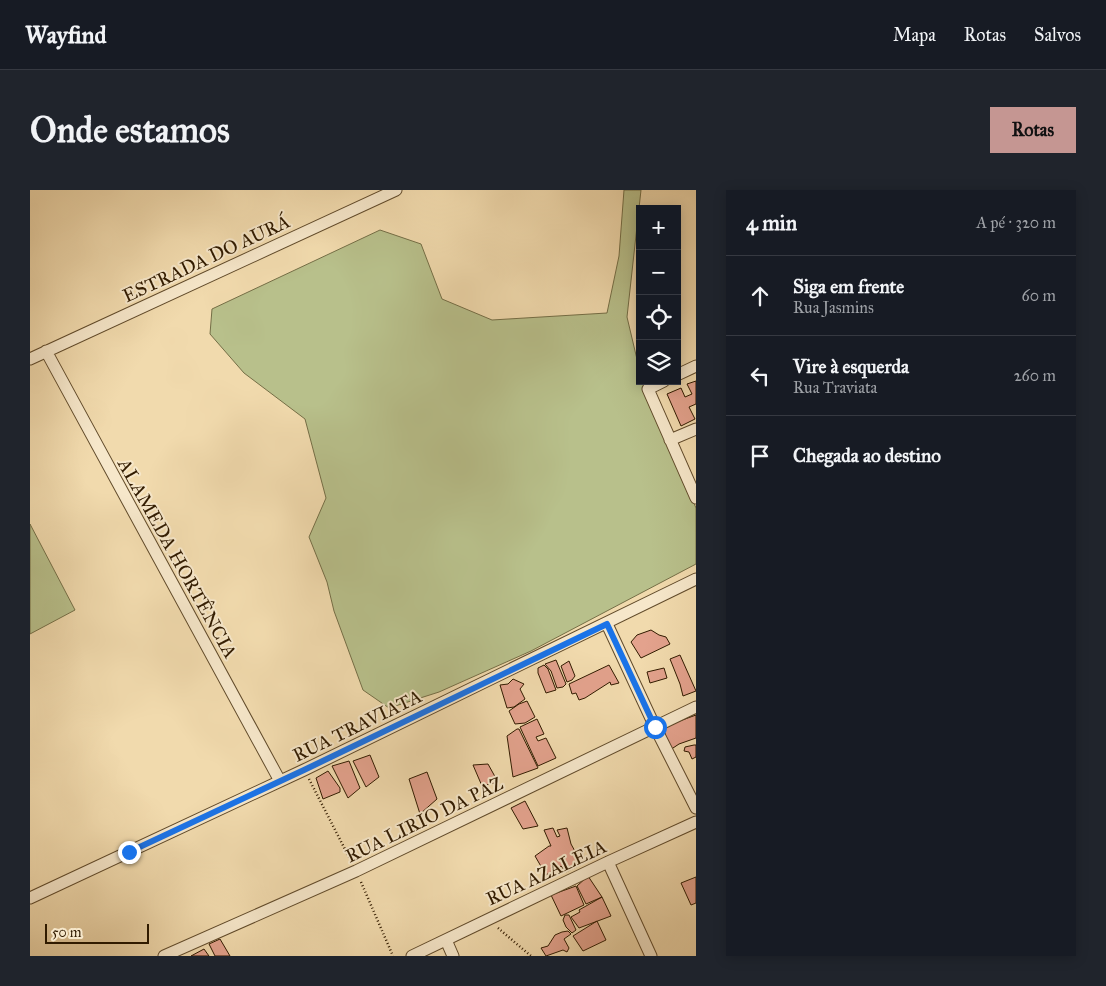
<!DOCTYPE html>
<html lang="pt">
<meta charset="utf-8">
<style>
:root{--surface:#171b24;--page:#20242c;--text:#f1f3f6;--muted:#9ea1a6;--line:#363941;--accent:#c59692}
body{margin:0;font-family:"IM FELL Great Primer",serif;background:var(--page);color:var(--text)}
.controls{position:absolute;right:15px;top:15px;display:grid;overflow:hidden;border-radius:0px;box-shadow:0 2px 12px #0003}
.controls button{width:45px;height:45px;display:grid;place-items:center;padding:0;border:0;border-bottom:1px solid var(--line);background:var(--surface);color:var(--text);font:25px sans-serif}
.scale{position:absolute;left:15px;bottom:12px;width:104px;box-sizing:border-box;padding-left:5px;border:2px solid #311b00;border-top:0;font-size:14px;line-height:18px;white-space:nowrap;color:#311b00;-webkit-text-stroke:4px #f6e7ca;paint-order:stroke}
.stop{position:absolute;width:15px;height:15px;margin:-11px;border:4px solid #1a73e8;border-radius:50%;background:#fff}
.stop.end{background:#1a73e8;border-color:#fff;box-shadow:0 1px 5px #0008}
.list{margin:0;padding:0;list-style:none}
h2{display:flex;justify-content:space-between;align-items:center;height:65px;margin:0;padding:0 20px;font-size:21px}
h2 small{font-size:16px;font-weight:400;color:var(--muted)}
.list li{display:grid;grid-template-columns:32px 1fr auto;gap:15px;align-items:center;box-sizing:border-box;height:80px;padding:0 20px;border-top:1px solid var(--line)}
.list b{display:block;font-size:19px;white-space:nowrap}
.list p{margin:0;font-size:16px;white-space:nowrap;color:var(--muted)}
.list em{font-size:16px;font-style:normal;color:var(--muted)}
.icon{flex:none;width:28px;height:28px;fill:none;stroke:currentColor;stroke-width:2;stroke-linecap:round;stroke-linejoin:round}
.map{position:relative;flex:none;width:666px;height:766px;overflow:hidden;border-radius:0px}
header{display:flex;align-items:center;gap:30px;box-sizing:border-box;height:70px;padding:0 25px;background:var(--surface);border-bottom:1px solid var(--line)}
header strong{font-size:24px}
nav{display:flex;gap:28px;margin-inline-start:auto;font-size:18px}
.intro{display:flex;align-items:center;justify-content:space-between;box-sizing:border-box;height:120px;padding:0 30px}
h1{margin:0;font-size:35px}
.button{padding:12px 22px;border-radius:0px;background:var(--accent);color:#111;font-size:18px;font-weight:700}
main{display:flex;gap:30px;padding:0 30px}
aside{flex:1;background:var(--surface);border-radius:0px;box-shadow:0 2px 12px #0003}
.map>svg:first-child{display:block}
</style>
<header>
<strong>Wayfind</strong>
<nav><a>Mapa</a><a>Rotas</a><a>Salvos</a></nav>
</header>
<div class="intro"><h1>Onde estamos</h1><a class="button">Rotas</a></div>
<main>
<div class="map">
<svg width="666" height="766" viewBox="0 0 666 766">
<rect width="100%" height="100%" fill="#f1daad"/>
<filter id="stains"><feTurbulence type="fractalNoise" baseFrequency=".004" numOctaves="4"/><feColorMatrix values="0 0 0 0 .2 0 0 0 0 .09 0 0 0 0 .02 0 0 0 .5 -.17"/></filter>
<radialGradient id="worn" r=".72"><stop offset=".6" stop-color="#630" stop-opacity="0"/><stop offset="1" stop-color="#630" stop-opacity=".3"/></radialGradient>
<path fill="#b8c08b" stroke="#746e46" d="M594,0H611L597,127L610,182V191H612L666,318V374L501,461L409,502L359,518L333,500L304,421L297,392L279,347L296,308L275,229L214,183L180,144L182,119L350,40L391,54L412,109L462,130L577,123L589,66Z
M0,334L45,420L0,444Z"/>
<path fill="#e3a28d" stroke="#311b00" d="M666,191V214L659,217L665,229L651,236L637,204L651,198L655,207L662,204L657,194Z
M621,440L629,445L636,447L640,454L611,468L601,452L607,445Z
M650,465L666,501L653,506L650,494L640,469Z
M526,470L536,494L533,497L527,498L521,481L515,474Z
M539,471L545,486L542,490L537,492L531,476Z
M514,475L518,479L526,500L516,503L508,483V478Z
M579,475L589,493L581,495L580,492L555,508L549,510L546,503L542,504L539,494Z
M634,478L637,488L620,493L617,482Z
M483,489L494,494L490,499L495,509L484,517L477,518L470,495L478,494Z
M497,511L505,527L495,533L485,534L479,521L489,514Z
M666,525V548L649,554L640,560L633,537Z
M507,529L514,544L506,547L508,551L516,548L526,568L508,576L490,537Z
M487,539H489L508,578L483,587L477,546Z
M664,555H666V567L662,569L659,562L654,561L655,557Z
M340,565L349,587L336,597L323,571Z
M319,571L330,598L318,608L302,576Z
M458,574L468,592L452,596L443,575Z
M298,581L310,598V602L293,609L286,588Z
M397,582L407,609L390,624L379,589Z
M495,611L508,636L493,639L481,618Z
M523,638L527,647L530,646L527,640L537,638L541,654L552,674L536,682L531,676L516,685L505,666L519,656H521L514,640Z
M558,686L572,707L556,714L547,696Z
M666,687V713L661,715L651,693Z
M546,696L554,715L531,726L521,705Z
M572,707L581,726L549,738L541,727L550,722L549,720Z
M535,725H539L546,740L542,743L536,737L533,730Z
M567,731L576,750L553,761L543,746Z
M538,741L541,744L534,749L539,758L537,762L533,760L516,766L511,758L518,756L525,745L532,742Z
M190,749L200,766H185L179,754Z
M174,759L179,766H161Z"/>
<g fill="none" stroke-linecap="round" stroke-linejoin="round">
<defs>
<path id="street" d="M16,161L250,591
M0,169L366,0
M647,185L666,176
M634,191L618,199L666,308
M640,250L666,239
M577,434L625,537L666,618
M578,672L621,766
M0,708L274,580L666,389
M416,750L423,766
M134,766L326,681L666,517
M382,766L578,672L666,632"/>
</defs>
<use href="#street" stroke="#614b2b" stroke-width="13"/>
<path stroke="#311b00" stroke-width="2.5" stroke-dasharray="1 2.5" stroke-linecap="butt" d="M279,589L321,671
M331,692L363,766
M468,738L501,766"/>
<use href="#street" stroke="#f6e7ca" stroke-width="11"/>
</g>
<g fill="none" stroke-linecap="round" stroke-linejoin="round">
<path stroke="#1a73e8" stroke-width="6" d="M99,662L274,580L577,434L625,537"/>
</g>
<g text-anchor="middle" stroke-width="4" stroke-linejoin="round" paint-order="stroke">
<g font-size="19" fill="#311b00" stroke="#f6e7ca">
<text transform="translate(176 68) rotate(-25)" y="7">ESTRADA DO AURÁ</text>
<text transform="translate(148 368) rotate(61)" y="7">ALAMEDA HORTÊNCIA</text>
<text transform="translate(327 535) rotate(-26)" y="7">RUA TRAVIATA</text>
<text transform="translate(394 629) rotate(-26)" y="7">RUA LIRIO DA PAZ</text>
<text transform="translate(516 682) rotate(-25)" y="7">RUA AZALEIA</text>
</g>
</g>
<rect width="100%" height="100%" filter="url(#stains)"/>
<rect width="100%" height="100%" fill="url(#worn)"/>
</svg>
<div class="controls">
<button>+</button>
<button>−</button>
<button><svg class="icon" aria-label="locate" viewBox="0 0 24 24"><circle cx="12" cy="12" r="6"/><path d="M12 2v4M12 18v4M2 12h4M18 12h4"/></svg></button>
<button><svg class="icon" aria-label="layers" viewBox="0 0 24 24"><path d="M12 4l9 5-9 5-9-5zM3 14l9 5 9-5"/></svg></button>
</div>
<div class="scale">50 m</div>
<div class="stop" style="left:625px;top:537px"></div>
<div class="stop end" style="left:99px;top:662px"></div>
</div>
<aside>
<h2>4 min<small>A pé · 320 m</small></h2>
<ul class="list">
<li><svg class="icon" aria-label="ahead" viewBox="0 0 24 24"><path d="M12 20V5M6 11l6-6 6 6"/></svg><div><b>Siga em frente</b><p>Rua Jasmins</p></div><em>60 m</em></li>
<li><svg class="icon" aria-label="left" viewBox="0 0 24 24"><path d="M17 20v-9H6M10 6l-5 5 5 5"/></svg><div><b>Vire à esquerda</b><p>Rua Traviata</p></div><em>260 m</em></li>
<li><svg class="icon" aria-label="arrive" viewBox="0 0 24 24"><path d="M6 21V4h12l-3 4 3 4H6"/></svg><div><b>Chegada ao destino</b></div></li>
</ul>
</aside>
</main>
